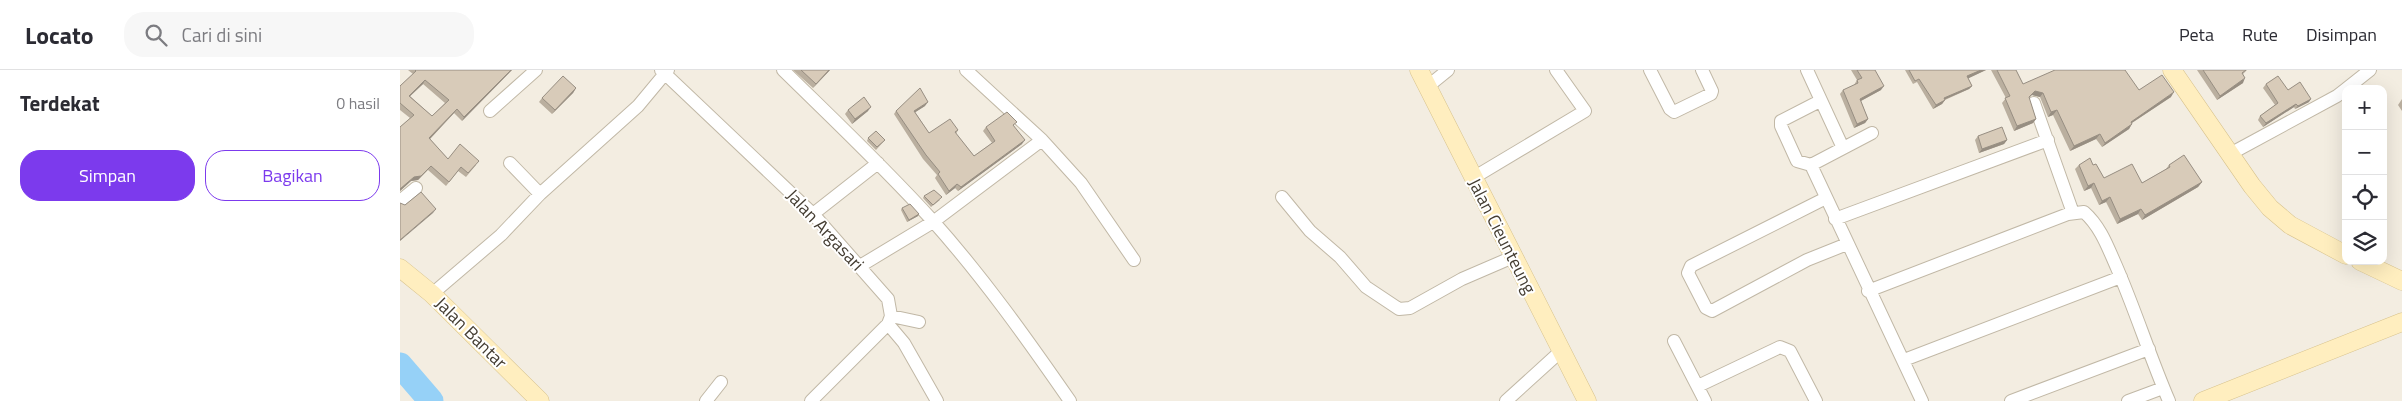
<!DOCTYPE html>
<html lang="id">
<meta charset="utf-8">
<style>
:root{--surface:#fff;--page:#f7f7f7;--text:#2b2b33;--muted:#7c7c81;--line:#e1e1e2;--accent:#7c3aed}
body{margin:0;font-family:"Titillium Web",sans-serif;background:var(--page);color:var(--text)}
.controls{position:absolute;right:15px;top:15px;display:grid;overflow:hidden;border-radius:10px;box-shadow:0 5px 20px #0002}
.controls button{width:45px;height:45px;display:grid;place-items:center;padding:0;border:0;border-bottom:1px solid var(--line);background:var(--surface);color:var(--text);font:25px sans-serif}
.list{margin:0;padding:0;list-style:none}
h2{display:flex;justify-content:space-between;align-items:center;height:65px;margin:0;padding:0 20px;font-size:21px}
h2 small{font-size:16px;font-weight:400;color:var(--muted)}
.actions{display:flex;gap:10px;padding:15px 20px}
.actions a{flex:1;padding:11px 0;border:1px solid var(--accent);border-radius:20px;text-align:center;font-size:18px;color:var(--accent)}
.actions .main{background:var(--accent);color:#fff}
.icon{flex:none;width:28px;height:28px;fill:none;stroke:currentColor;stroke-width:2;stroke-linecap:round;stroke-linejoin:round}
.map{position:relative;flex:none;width:2002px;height:331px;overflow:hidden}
header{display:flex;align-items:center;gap:30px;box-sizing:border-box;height:70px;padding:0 25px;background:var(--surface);border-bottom:1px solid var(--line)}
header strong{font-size:24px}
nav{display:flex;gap:28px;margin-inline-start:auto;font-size:18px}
.search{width:350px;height:45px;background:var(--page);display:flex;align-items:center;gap:12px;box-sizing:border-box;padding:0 18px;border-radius:20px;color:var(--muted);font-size:19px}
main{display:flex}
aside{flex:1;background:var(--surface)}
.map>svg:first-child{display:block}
</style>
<header>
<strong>Locato</strong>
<div class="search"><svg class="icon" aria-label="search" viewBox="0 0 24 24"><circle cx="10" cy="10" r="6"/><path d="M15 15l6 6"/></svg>Cari di sini</div>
<nav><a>Peta</a><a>Rute</a><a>Disimpan</a></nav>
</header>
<main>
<aside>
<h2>Terdekat<small>0 hasil</small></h2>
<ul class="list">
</ul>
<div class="actions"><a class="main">Simpan</a><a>Bagikan</a></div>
</aside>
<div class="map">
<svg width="2002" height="331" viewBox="0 0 2002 331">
<rect width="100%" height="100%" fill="#f3ede1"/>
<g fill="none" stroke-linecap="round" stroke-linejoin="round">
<path stroke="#96d1f7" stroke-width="25" d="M0,295L31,331"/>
<defs>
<path id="street" d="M261,0L413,144L488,229L491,246L488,254L411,331
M383,0C433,49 485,98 532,150C583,207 627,269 670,331
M1250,0L1270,39L1274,42L1311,24L1312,21L1302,0
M1407,0L1443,78
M1027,17L1048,0
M1946,19L1970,0
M1420,31L1381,51V56L1397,91L1411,95L1472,63
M1634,33L1673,143
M90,41L136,0
M642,70L681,113L734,190
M1830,84L1937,26L1946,19
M110,93L140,124
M1411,95L1522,331
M1073,108L1185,41L1156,0
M882,127L910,161L940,187L966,217L999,239L1010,238L1062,209L1113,187
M1426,128L1291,196L1288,203L1306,238L1312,241L1407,190L1447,174
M0,131L16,118
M413,144L478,93
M1435,149L1648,70
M460,196L533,152L642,70L566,0
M1468,221L1668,144L1684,142C1701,157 1708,178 1717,198C1736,242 1750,287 1769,331
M32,224L101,165L140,124L238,36L268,0
M491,246L519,252
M488,254L504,273L537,331
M1274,271L1305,331
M1504,290L1721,207
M1298,316L1380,277L1390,281L1416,331
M306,331L321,312
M1106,331L1161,281
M1611,331L1749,279
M1728,331L1763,318"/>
<path id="secondary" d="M1019,0L1187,331
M1772,0L1852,116L1870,138L1890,155L1946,185
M1960,191L2002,211
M0,198L32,224L140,331
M1803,331L2002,252"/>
</defs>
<use href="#street" stroke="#c1b8a6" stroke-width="14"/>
<use href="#secondary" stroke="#d7c28c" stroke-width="19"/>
<use href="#street" stroke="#fff" stroke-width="12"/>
<use href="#secondary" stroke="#ffeebf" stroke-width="18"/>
</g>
<path fill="#baaf9f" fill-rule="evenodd" d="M8,0H112L62,51L54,43L30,69L48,89L76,95L66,107L58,101L46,116L28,100L18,110L11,111L0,121V57L10,48L0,40V16L13,4ZM23,14L45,33L32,46L10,26Z
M393,0H430L413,18Z
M1451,0H1475L1481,20L1461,31L1468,49L1465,53L1454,58L1440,24L1443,20L1454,15L1457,10Z
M1505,0H1586L1568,8L1572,16L1569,19L1545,30L1542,34L1533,39L1517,12L1513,14Z
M1591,0H1616L1623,14L1739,20L1771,27L1732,53L1729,59L1702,77L1696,69L1670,81L1653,45L1648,47L1640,27L1632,25L1629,28L1636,49L1633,53L1614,61L1602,33L1606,28Z
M1797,0H1847L1843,4V13L1817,30Z
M1866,14L1888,20L1909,32L1895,39L1894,37L1863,57L1858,50L1860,46L1875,35L1863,18Z
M176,18L173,23L152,44L139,32L142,28Z
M2002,29V41L1998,35Z
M525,36L515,42L529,63L558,60L556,64L574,86L592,73L583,61L586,57L614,56L622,74L558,121L555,118L546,125L535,108L537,105L523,89L494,44L496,41Z
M448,40L468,41L452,54L445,44Z
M1578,66L1607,70L1604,74L1579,83L1575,70Z
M468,68L485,70L476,80L467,71Z
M1679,95L1704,108L1742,113L1766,99L1769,95L1802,112L1798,117L1742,150L1738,144L1717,154L1706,132L1699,135L1691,118L1684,121L1675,99Z
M524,126L540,130L531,137L523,128Z
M502,138L519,144L518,146L507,152L501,140Z"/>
<path fill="#978e82" d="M111,0H112L62,51L64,47Z
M429,0H430L413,18L416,14Z
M1581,0H1586L1565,10L1567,6Z
M1845,8L1843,13L1817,30L1820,26Z
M25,10L23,14L6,30L9,26Z
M1484,16L1481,20L1457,33L1460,29Z
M1572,16L1569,19L1541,31L1544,28Z
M176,18L173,23L152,44L155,40Z
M1635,21L1643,23L1640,27L1632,25L1626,32Z
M1774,22L1771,27L1727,56L1731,52Z
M1911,29L1909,32L1895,39L1898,36Z
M1545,30L1542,34L1533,39L1536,35Z
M528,32L525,36L511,45L514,41Z
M1896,34L1894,37L1863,57L1866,53Z
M471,37L468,41L452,54L455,49Z
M57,39L54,43L27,72L29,68Z
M1657,40L1653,45L1648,47L1651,42Z
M1468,49L1465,53L1454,58L1457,54Z
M1636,49L1633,53L1614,61L1617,56Z
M1732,54L1729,59L1702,77L1705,73Z
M1700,64L1696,69L1670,81L1674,76Z
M625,70L622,74L558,121L561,117Z
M1607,70L1604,74L1579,83L1582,79Z
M31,96L18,110L11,111L0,121V119L14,107Z
M1802,112L1798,117L1742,150L1745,145Z
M1694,113L1691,118L1684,121L1688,116Z
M557,114L555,118L546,125L549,121Z
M1710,127L1706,132L1699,135L1702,131Z
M36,139L33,143L0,171V170Z
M1741,139L1738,144L1717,154L1720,149Z
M519,144L518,146L507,152L509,150Z"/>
<path fill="#d8cbb9" stroke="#978e82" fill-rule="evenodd" d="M15,0H111L64,47L57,39L29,68L48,89L60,74L79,91L68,103L61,97L49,112L31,96L21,106L14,107L0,119V57L14,45L0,33V16L16,1ZM25,10L49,30L32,46L9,26Z
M401,0H429L416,14Z
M1457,0H1475L1484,16L1460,29L1468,49L1457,54L1443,20L1458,13L1457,10L1462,8Z
M1509,0H1581L1567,6L1572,16L1544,28L1545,30L1536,35L1519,9L1515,11Z
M1597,0H1616L1623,14L1655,0H1725L1739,20L1762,5L1774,22L1731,52L1732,54L1705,73L1700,64L1674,76L1657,40L1651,42L1643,23L1635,21L1629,27L1636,49L1617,56L1605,28L1610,26Z
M1803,0H1846L1842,3L1845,8L1820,26Z
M163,6L176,18L155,40L142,28Z
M1878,6L1888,20L1900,12L1911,29L1898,36L1896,34L1866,53L1860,46L1878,33L1866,14Z
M520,18L528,32L514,41L529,63L550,49L558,60L555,62L574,86L595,71L586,57L607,42L617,52L613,55L625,70L561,117L557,114L549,121L538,104L540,102L526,85L496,41Z
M464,27L471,37L455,49L448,40Z
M1602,57L1607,70L1582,79L1578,66Z
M476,61L485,70L477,77L468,68Z
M1784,85L1802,112L1745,145L1741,139L1720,149L1710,127L1702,131L1694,113L1688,116L1679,95L1690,88L1693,95L1696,94L1704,108L1732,94L1742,113L1770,97L1769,95Z
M534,120L542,127L533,135L524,126Z
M21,122L36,139L0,170V133L5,135Z
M510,134L519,144L509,150L502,138Z"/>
<g text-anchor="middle" stroke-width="4" stroke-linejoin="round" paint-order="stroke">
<g font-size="18" fill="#443d32" stroke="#fff">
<text transform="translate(425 160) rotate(47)" y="6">Jalan Argasari</text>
<text transform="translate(1102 166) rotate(63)" y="6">Jalan Cieunteung</text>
<text transform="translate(71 263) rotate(45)" y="6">Jalan Bantar</text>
</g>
</g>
</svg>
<div class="controls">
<button>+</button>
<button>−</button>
<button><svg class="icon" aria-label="locate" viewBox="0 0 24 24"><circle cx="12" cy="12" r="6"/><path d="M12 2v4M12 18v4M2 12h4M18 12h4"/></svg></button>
<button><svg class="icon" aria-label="layers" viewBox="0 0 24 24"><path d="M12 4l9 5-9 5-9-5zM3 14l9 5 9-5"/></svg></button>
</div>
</div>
</main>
